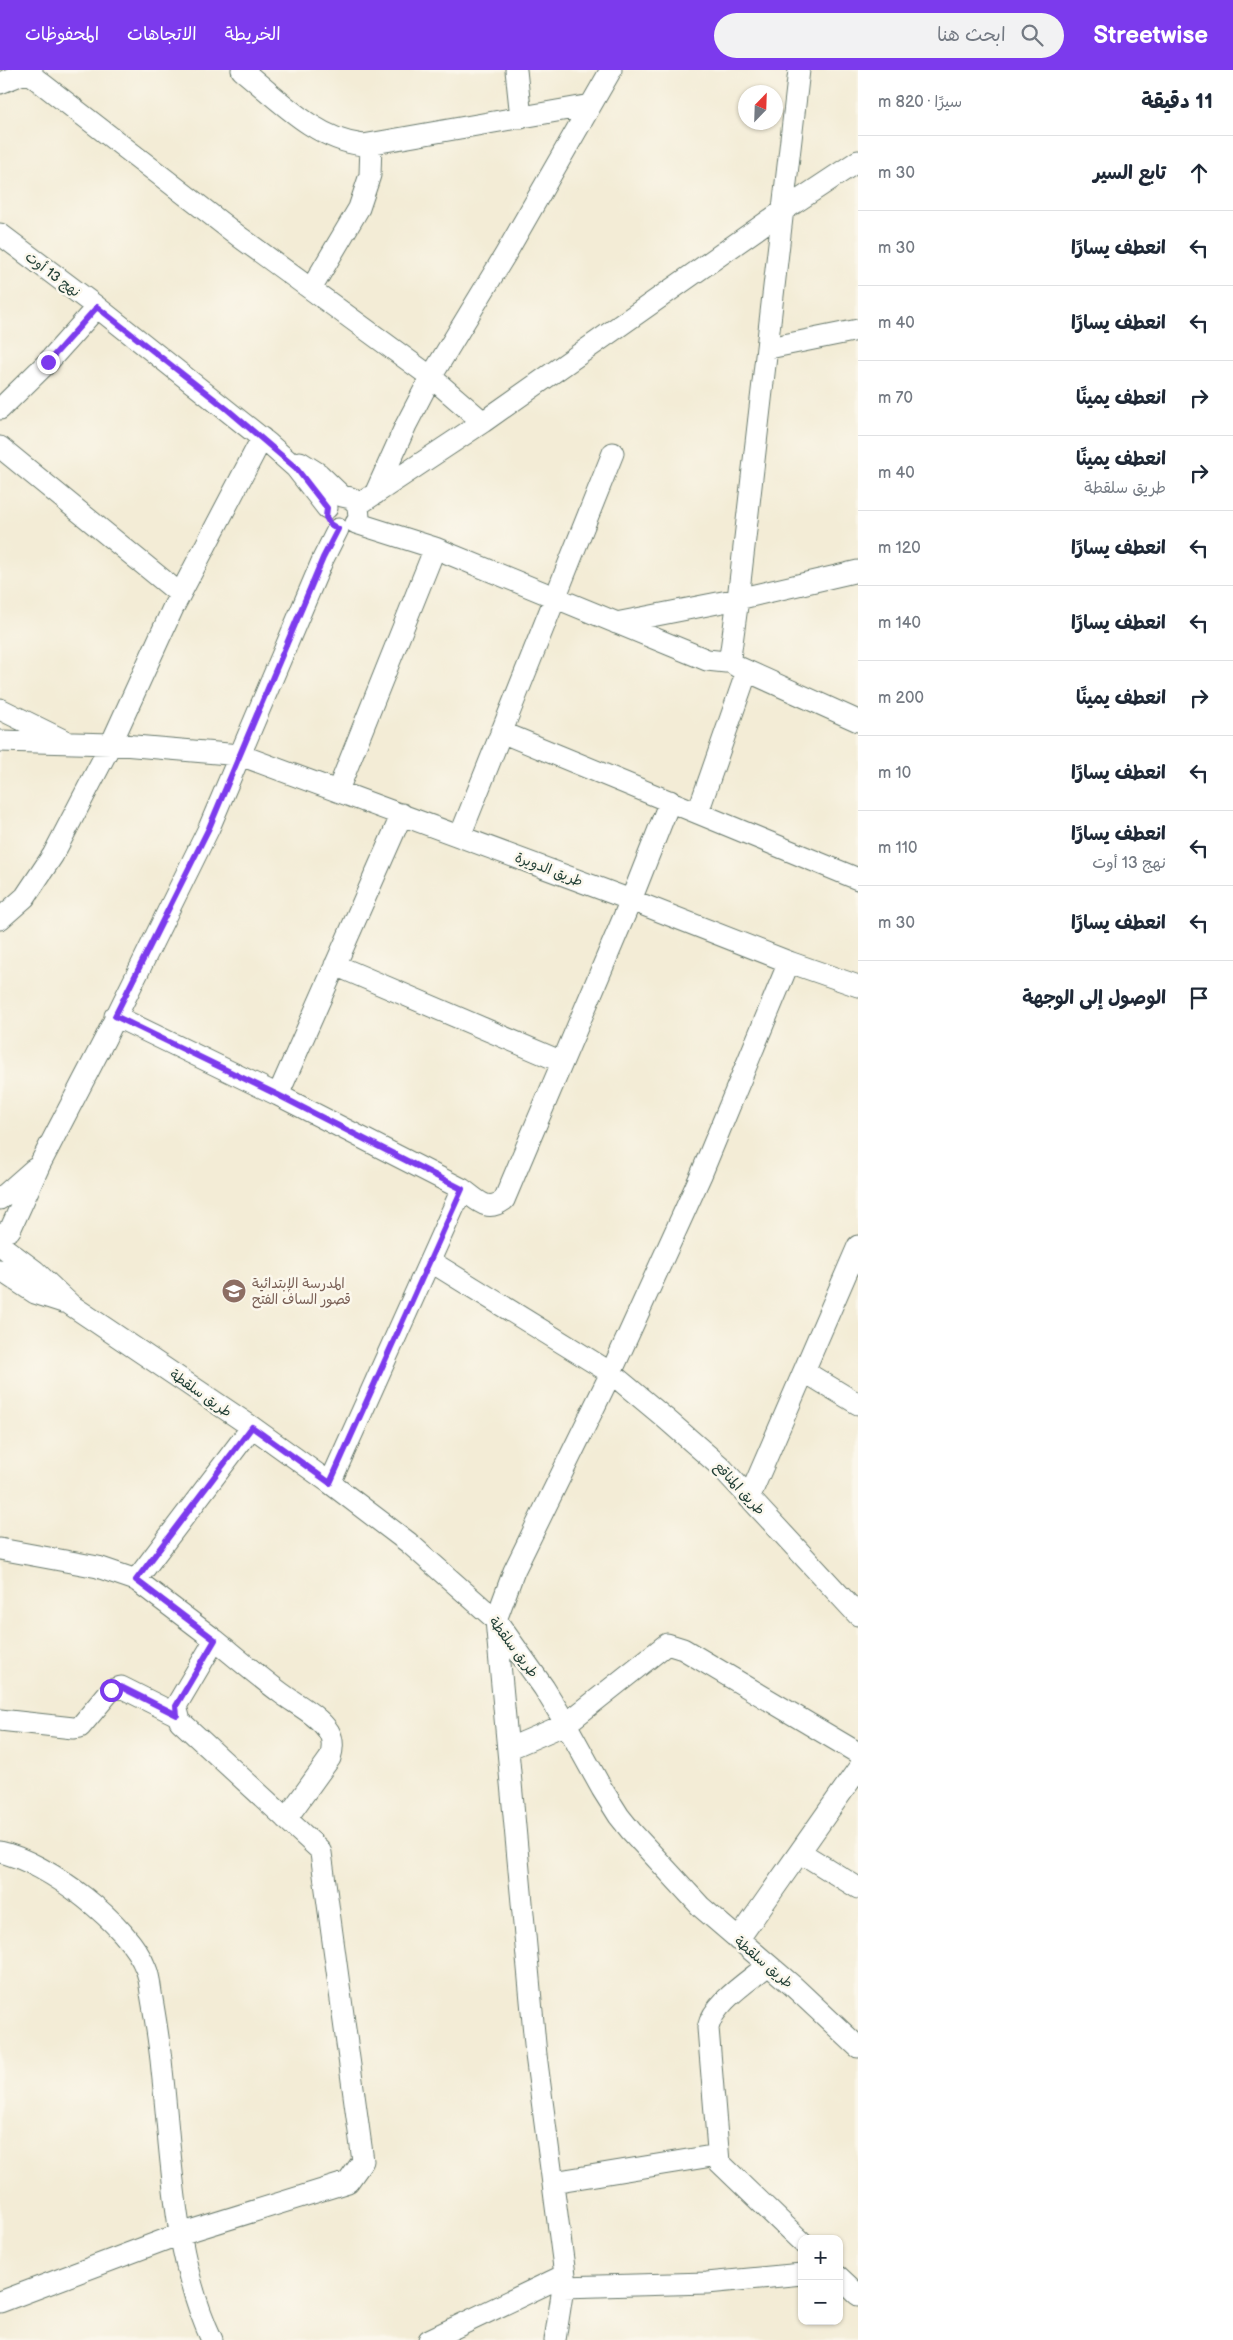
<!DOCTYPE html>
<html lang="ar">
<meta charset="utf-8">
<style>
:root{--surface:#fff;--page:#f2f2f3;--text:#1f2937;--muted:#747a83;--line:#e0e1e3;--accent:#7c3aed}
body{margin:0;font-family:"Balsamiq Sans","Playpen Sans Arabic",sans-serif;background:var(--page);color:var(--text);direction:rtl}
.controls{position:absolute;right:15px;bottom:15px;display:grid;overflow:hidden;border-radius:10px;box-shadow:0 1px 4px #0004}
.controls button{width:45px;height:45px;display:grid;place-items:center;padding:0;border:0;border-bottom:1px solid var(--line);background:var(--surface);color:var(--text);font:25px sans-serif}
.compass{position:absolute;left:738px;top:15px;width:45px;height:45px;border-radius:50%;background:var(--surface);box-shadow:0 1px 4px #0004;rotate:23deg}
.stop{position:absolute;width:15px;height:15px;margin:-11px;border:4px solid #7c3aed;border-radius:50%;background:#fff}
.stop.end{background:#7c3aed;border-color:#fff;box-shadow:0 1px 5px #0008}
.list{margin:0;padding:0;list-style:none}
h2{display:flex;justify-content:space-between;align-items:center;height:65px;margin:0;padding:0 20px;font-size:21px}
h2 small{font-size:16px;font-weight:400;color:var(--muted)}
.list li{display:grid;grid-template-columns:32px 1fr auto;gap:15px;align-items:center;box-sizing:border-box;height:75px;padding:0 20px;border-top:1px solid var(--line)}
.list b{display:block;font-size:19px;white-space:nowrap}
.list p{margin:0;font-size:16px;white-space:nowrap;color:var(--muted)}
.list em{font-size:16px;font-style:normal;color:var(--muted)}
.icon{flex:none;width:28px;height:28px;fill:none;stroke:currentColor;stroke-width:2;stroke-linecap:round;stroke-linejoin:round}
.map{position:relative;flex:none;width:858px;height:2270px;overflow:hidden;direction:ltr}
header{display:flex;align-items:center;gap:30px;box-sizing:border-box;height:70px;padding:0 25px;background:var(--accent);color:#fff}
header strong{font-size:24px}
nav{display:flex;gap:28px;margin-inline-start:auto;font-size:18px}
.search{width:350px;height:45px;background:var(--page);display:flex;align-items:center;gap:12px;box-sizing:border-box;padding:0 18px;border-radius:28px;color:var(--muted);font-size:19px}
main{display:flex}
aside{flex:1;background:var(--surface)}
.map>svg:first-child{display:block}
</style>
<header>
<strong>Streetwise</strong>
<div class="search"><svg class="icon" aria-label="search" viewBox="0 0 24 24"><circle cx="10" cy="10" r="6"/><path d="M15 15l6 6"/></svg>ابحث هنا</div>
<nav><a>الخريطة</a><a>الاتجاهات</a><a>المحفوظات</a></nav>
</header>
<main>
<aside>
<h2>11 دقيقة<small>سيرًا · 820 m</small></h2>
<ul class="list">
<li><svg class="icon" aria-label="ahead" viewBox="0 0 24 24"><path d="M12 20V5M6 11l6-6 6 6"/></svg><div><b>تابع السير</b></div><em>30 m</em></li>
<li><svg class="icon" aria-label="left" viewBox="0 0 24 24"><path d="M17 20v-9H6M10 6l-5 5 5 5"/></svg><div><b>انعطف يسارًا</b></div><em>30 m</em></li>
<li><svg class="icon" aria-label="left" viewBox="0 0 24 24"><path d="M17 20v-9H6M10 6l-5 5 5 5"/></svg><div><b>انعطف يسارًا</b></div><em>40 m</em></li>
<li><svg class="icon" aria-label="right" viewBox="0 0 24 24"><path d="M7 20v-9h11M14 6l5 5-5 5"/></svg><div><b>انعطف يمينًا</b></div><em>70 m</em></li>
<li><svg class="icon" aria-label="right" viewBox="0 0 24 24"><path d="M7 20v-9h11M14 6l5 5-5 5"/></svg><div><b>انعطف يمينًا</b><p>طريق سلقطة</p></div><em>40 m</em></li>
<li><svg class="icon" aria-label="left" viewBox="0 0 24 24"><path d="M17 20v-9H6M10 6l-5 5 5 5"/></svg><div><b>انعطف يسارًا</b></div><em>120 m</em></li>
<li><svg class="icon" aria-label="left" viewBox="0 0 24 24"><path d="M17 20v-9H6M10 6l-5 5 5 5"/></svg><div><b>انعطف يسارًا</b></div><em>140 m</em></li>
<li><svg class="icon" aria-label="right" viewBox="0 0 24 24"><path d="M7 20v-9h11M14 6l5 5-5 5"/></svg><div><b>انعطف يمينًا</b></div><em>200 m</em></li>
<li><svg class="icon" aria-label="left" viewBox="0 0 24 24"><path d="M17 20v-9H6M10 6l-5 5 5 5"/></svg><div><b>انعطف يسارًا</b></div><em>10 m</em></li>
<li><svg class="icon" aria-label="left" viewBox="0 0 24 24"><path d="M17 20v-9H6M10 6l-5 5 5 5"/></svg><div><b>انعطف يسارًا</b><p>نهج 13 أوت</p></div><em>110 m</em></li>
<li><svg class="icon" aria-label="left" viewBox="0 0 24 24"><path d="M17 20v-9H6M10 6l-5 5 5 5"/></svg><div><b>انعطف يسارًا</b></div><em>30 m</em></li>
<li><svg class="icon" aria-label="arrive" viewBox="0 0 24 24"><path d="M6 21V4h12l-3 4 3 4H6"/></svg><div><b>الوصول إلى الوجهة</b></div></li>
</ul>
</aside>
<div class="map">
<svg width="858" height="2270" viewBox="0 0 858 2270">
<rect width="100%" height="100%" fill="#fbf7ec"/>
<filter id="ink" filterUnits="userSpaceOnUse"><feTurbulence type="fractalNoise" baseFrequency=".02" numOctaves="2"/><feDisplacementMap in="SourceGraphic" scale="10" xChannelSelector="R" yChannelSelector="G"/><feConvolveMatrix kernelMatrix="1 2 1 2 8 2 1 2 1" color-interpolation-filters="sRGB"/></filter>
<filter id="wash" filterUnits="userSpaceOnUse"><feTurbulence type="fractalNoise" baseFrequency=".0096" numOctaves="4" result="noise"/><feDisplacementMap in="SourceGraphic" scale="20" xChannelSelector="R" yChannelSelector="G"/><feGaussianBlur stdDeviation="1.12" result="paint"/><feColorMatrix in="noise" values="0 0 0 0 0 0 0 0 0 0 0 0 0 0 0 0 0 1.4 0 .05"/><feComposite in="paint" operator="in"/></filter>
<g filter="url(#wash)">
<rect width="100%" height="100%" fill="#f3ecd6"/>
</g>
<g filter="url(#ink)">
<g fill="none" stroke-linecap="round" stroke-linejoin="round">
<defs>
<path id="minor" d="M242,0C278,29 316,70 363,75L591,35
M516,0L521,48
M27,2L241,168L431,307L483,352
M0,13L32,0
M0,164L97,237L269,374L296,398L327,438
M311,219L359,138L370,105L371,74
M769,278L858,260
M0,339L48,292L97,237
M0,377L180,524
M300,392L319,404L342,426L351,428L358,435L359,448
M375,424L406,355L431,307L505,185L611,0
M358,435L483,352L784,140L858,91
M356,453L435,478L707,590L726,592L730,587L738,529L858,501
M616,553L738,529L799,0
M736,596L858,651
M0,639L65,671
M501,662L858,809
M0,671L111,674L240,685L631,830L789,892L858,916
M338,720L435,478
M698,742L747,601
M460,766L613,383
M0,849L25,827L53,785L111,674L173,538L262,368
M335,895L562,992
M115,946L278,1025L402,744
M278,1025L462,1119C478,1130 486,1143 504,1130L631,830L670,731
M0,1129L34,1099
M0,1164L10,1160L40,1094L105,969L209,758L323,489L338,459
M0,1175L35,1201L71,1235L252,1357L330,1413L409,1473L496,1550L544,1618L566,1654L602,1719L619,1746L631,1761L701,1837L793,1916L858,1977
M430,1191L611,1303L665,1348L721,1397L858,1545
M0,1200L35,1223L63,1232
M805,1302L858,1334
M330,1413L462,1119
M749,1428L858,1176
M0,1479L98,1497L136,1510L215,1570L176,1636L180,1651L319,1779L321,1783L363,2091L348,2112L180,2164L0,2232
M136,1510L252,1357
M215,1570C237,1588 258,1606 281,1623C297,1635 318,1645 329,1662C334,1671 333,1679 330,1688L286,1749
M0,1650L73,1658L80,1657L111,1620L121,1617L177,1645
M508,1679L566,1654L667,1574L683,1579L858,1683
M0,1782C47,1792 129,1854 146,1899C150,1908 150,1919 152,1929C156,1953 160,1976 162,2000C172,2089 173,2187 212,2270
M800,1782L858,1818
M738,1870L858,1699
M768,1895C749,1911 713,1933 708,1958L719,2092L802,2172
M553,2112L718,2085
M839,2207L858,2225
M563,2217L707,2213L802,2204
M429,2270L565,2205L536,1985L496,1550L514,1501L611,1303L701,1105L789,892
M555,2270L565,2205"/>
</defs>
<use href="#minor" stroke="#697a6d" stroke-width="23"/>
<use href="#minor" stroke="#fff" stroke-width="21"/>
</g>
</g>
<g fill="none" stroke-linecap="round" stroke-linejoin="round" filter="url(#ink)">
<path stroke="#7c3aed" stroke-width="6" d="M48,292L97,237L227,339L296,398L327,438L326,447L330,454L338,459L323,488L209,758L115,946L278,1025L462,1119L330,1413L252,1357L136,1510L215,1570L176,1636L177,1645L121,1617L111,1620"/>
</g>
<defs>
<symbol id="school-disc" viewBox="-11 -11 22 22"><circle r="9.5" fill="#8d6e63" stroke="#fbf7ec"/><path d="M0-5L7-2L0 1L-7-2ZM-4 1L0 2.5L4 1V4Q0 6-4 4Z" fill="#fff"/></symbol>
</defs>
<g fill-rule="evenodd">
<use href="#school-disc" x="220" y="1207" width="28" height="28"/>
</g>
<g text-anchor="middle" stroke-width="5" stroke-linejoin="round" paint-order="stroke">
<g font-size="14" fill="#1f3d34" stroke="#fbf7ec">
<text transform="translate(53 204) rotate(37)" y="5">نهج 13 أوت</text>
<text transform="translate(549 799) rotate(21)" y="5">طريق الدويرة</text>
<text transform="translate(201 1323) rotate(35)" y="5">طريق سلقطة</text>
<text transform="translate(740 1418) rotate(47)" y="5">طريق المناقع</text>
<text transform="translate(514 1577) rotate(53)" y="5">طريق سلقطة</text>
<text transform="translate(764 1892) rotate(40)" y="5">طريق سلقطة</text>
</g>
<g font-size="14" fill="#785e54" stroke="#fbf7ec" text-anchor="start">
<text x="252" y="1218">المدرسة الإبتدائية<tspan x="252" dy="16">قصور الساف الفتح</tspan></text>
</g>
</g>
</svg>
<div class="controls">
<button>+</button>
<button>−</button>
</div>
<svg class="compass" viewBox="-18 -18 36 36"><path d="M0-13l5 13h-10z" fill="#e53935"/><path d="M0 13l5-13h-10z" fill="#747a83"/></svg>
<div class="stop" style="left:111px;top:1620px"></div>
<div class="stop end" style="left:48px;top:292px"></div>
</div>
</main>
